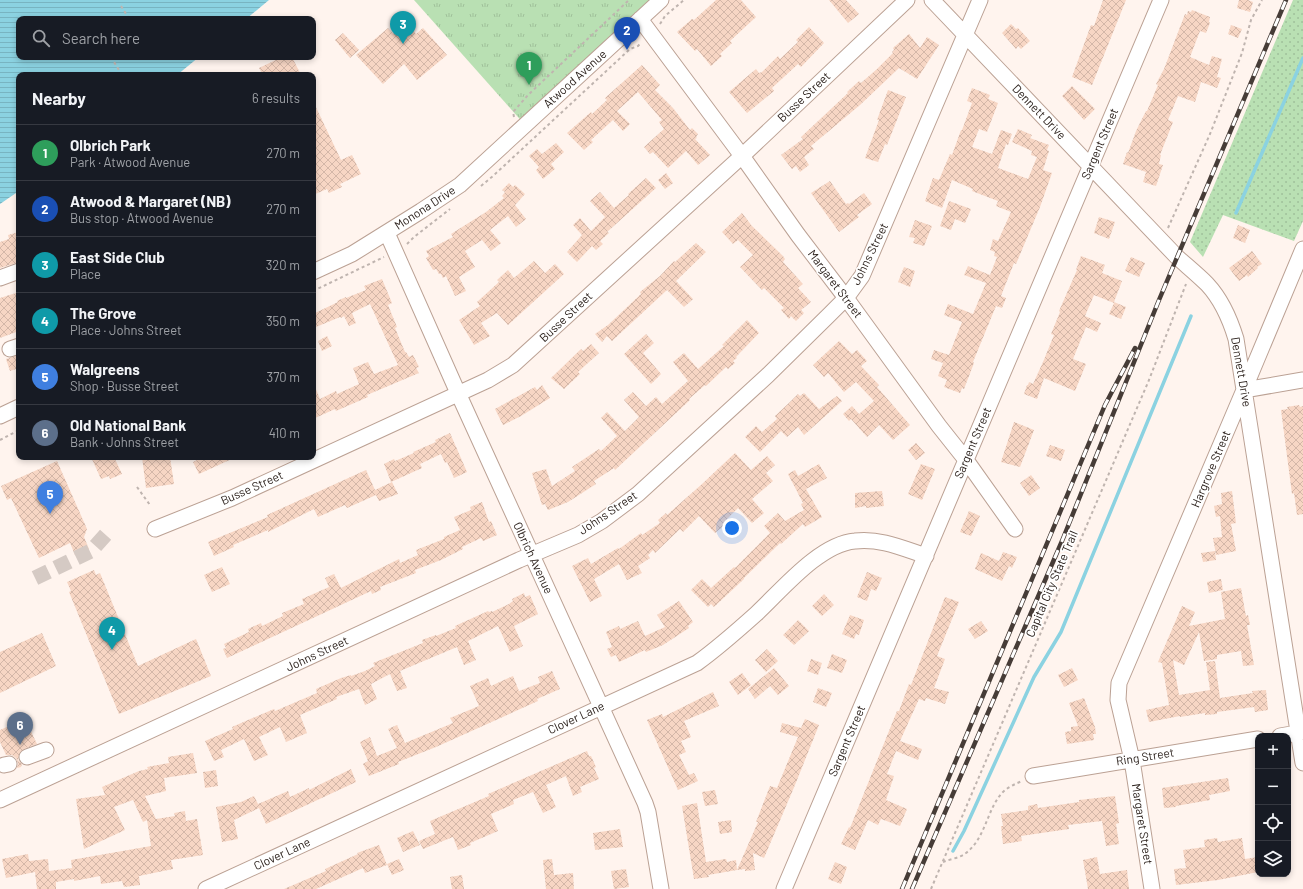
<!DOCTYPE html>
<meta charset="utf-8">
<style>
:root{--surface:#171b24;--page:#242831;--text:#f1f3f6;--muted:#9ea1a6;--line:#363941;--accent:#d594a5}
body{margin:0;font-family:Barlow,sans-serif;background:var(--page);color:var(--text)}
.controls{position:absolute;right:12px;bottom:12px;display:grid;overflow:hidden;border-radius:8px;box-shadow:0 2px 6px #0003}
.controls button{width:36px;height:36px;display:grid;place-items:center;padding:0;border:0;border-bottom:1px solid var(--line);background:var(--surface);color:var(--text);font:20px sans-serif}
.you{position:absolute;left:732px;top:528px;width:14px;height:14px;margin:-10px;border:3px solid #fff;border-radius:50%;background:#1a73e8;box-shadow:0 0 0 6px #1a73e833}
.badge{display:grid;place-items:center;width:26px;height:26px;border-radius:50%;background:var(--accent);color:#fff;font-size:13px;font-weight:700}
.pin{position:absolute;translate:-50% -33px;filter:drop-shadow(0 1px 2px #0008)}
.pin::after{content:'';position:absolute;top:21px;width:14px;height:12px;background:inherit;clip-path:polygon(0 0,100% 0,50% 100%)}
.list{margin:0;padding:0;list-style:none}
h2{display:flex;justify-content:space-between;align-items:center;height:52px;margin:0;padding:0 16px;font-size:17px}
h2 small{font-size:13px;font-weight:400;color:var(--muted)}
.list li{display:grid;grid-template-columns:26px 1fr auto;gap:12px;align-items:center;box-sizing:border-box;height:56px;padding:0 16px;border-top:1px solid var(--line)}
.list b{display:block;font-size:15px;white-space:nowrap}
.list p{margin:0;font-size:13px;white-space:nowrap;color:var(--muted)}
.list em{font-size:13px;font-style:normal;color:var(--muted)}
.icon{flex:none;width:22px;height:22px;fill:none;stroke:currentColor;stroke-width:2;stroke-linecap:round;stroke-linejoin:round}
.map{position:relative;flex:none;width:1303px;height:889px;overflow:hidden}
.search{position:absolute;background:var(--surface);box-shadow:0 2px 6px #0003;left:16px;top:16px;width:300px;height:44px;display:flex;align-items:center;gap:10px;box-sizing:border-box;padding:0 14px;border-radius:8px;color:var(--muted);font-size:15px}
.panel{position:absolute;background:var(--surface);box-shadow:0 2px 6px #0003;left:16px;top:72px;width:300px;height:388px;border-radius:8px}
.map>svg:first-child{display:block}
</style>
<div class="map">
<svg width="1303" height="889" viewBox="0 0 1303 889">
<defs>
<pattern id="grass-dots" width="8" height="8" patternUnits="userSpaceOnUse"><rect width="8" height="8" fill="#b9e0b3"/><path d="M2 2h.1M6 6h.1" fill="none" stroke="#9fc09a" stroke-width="1.8" stroke-linecap="round"/></pattern>
<pattern id="park-tufts" width="24" height="20" patternUnits="userSpaceOnUse"><rect width="24" height="20" fill="#b9e0b3"/><path d="M3 7l-1-3M5 7V3M7 7l1-3M15 17l-1-3M17 17v-4M19 17l1-3" fill="none" stroke="#9fc09a"/></pattern>
<pattern id="water-rules" width="6" height="5" patternUnits="userSpaceOnUse"><rect width="6" height="5" fill="#8bd2e1"/><path d="M0 2.5h6" fill="none" stroke="#78b4c1"/></pattern>
<pattern id="building-cross-hatch" width="8" height="8" patternUnits="userSpaceOnUse"><rect width="8" height="8" fill="#f7d6c4"/><path d="M0 0l8 8M0 8l8-8" fill="none" stroke="#d4b7a8"/></pattern>
</defs>
<rect width="100%" height="100%" fill="#fff4ee"/>
<path fill="url(#grass-dots)" d="M1293,0H1303V221L1294,241L1223,215L1203,257L1190,242Z"/>
<path fill="url(#park-tufts)" d="M414,0H661L525,125Z"/>
<path fill="url(#water-rules)" d="M0,0H269L246,19H19V57H199L177,75H19V191L0,204Z"/>
<g fill="none" stroke-linecap="round" stroke-linejoin="round">
<path stroke="#8bd2e1" stroke-width="3.5" d="M1236,213L1303,58
M953,851L964,831L1034,677L1061,632L1191,316"/>
</g>
<path fill="url(#building-cross-hatch)" d="M716,0H741L756,17L730,41L732,43L720,54L722,56L711,66L697,49L695,51L677,32L692,19L694,20Z
M829,0H846L859,14L848,23Z
M1103,0H1126L1092,85L1072,77L1091,25L1094,26Z
M1239,0H1248L1253,2L1250,12L1237,8Z
M1192,10L1210,17L1209,22L1210,23L1206,33L1200,31L1190,57L1209,65L1212,56L1222,59L1217,77L1221,78L1217,88L1201,82L1195,102L1178,96L1168,120L1173,122L1160,155H1161L1159,164L1163,165L1156,186L1143,182L1146,172L1123,164L1127,152L1128,153L1136,131L1146,111H1147L1158,85L1156,84L1164,69L1185,14L1187,15L1188,11L1191,12Z
M407,22L416,34L423,28L447,55L417,80L404,64L383,84L356,55L388,28L393,34Z
M1011,24L1016,29L1018,28L1030,41L1021,49L1018,46L1016,49L1002,33Z
M1231,25L1242,29L1238,38L1228,34Z
M809,27L824,43L801,67L798,64L772,88L774,91L747,113L729,92L756,69L759,73L762,72L778,56L780,59L798,42L796,40Z
M343,33L359,50L350,58L335,40Z
M909,34L920,48L927,37L939,45L917,79L899,68L860,105L811,146L814,149L804,157L809,165L800,172L796,166L792,169L781,155L803,139L801,137L848,93L847,92L859,81L861,83L877,69L893,53L892,52L894,50L893,48Z
M282,57H292L301,75H263L259,68Z
M642,65L660,85L655,90L673,108L690,130L692,128L698,134L696,137L697,138L695,139L710,155L698,165L686,151L668,168L653,152L650,154L644,147L664,129L659,122L662,120L638,92L617,111L630,124L623,131L613,120L591,140L593,142L584,150L567,133L591,112L592,114L607,100L605,98Z
M1072,86L1095,109L1084,120L1062,96Z
M972,88L990,95L988,99L998,103L987,132L979,129L972,147L992,154L1001,130L1012,134L1008,145L1006,144L998,168L1028,179L1037,157L1031,155L1032,151L1012,142L1018,129L1032,135L1030,138L1049,145L1047,150L1049,151L1043,170L1052,173L1040,207L1016,264L1014,263L1001,296L1006,298L1002,308L996,306L973,362L974,363L964,389L962,388L960,393L944,387L947,380L938,376L943,363L931,359L934,350L949,355L962,322L944,315L948,304L973,314L986,283L964,275L968,266L990,275L997,257L994,256L995,252L990,250L993,239L998,241L1011,212L996,206L998,201L972,191L973,189L952,180L942,208L925,201L933,178L939,180L950,154L952,155L961,130H962L972,103L967,101Z
M888,90L906,97L887,145L885,144L878,162L865,158L879,120H877Z
M313,101L341,160L352,155L361,174L340,184L342,187L329,193L327,189L313,195Z
M556,143L564,152L551,164L555,169L543,179L536,170L539,167L529,156L537,149L542,154Z
M666,173L673,183L665,189L658,180Z
M646,178L656,188L607,232L609,233L600,241L603,244L596,250L592,246L577,262L567,252L582,235L573,225L580,218L591,231L605,217L590,201L600,192L614,208L629,195L628,194Z
M830,181L846,204L848,203L849,204L864,193L872,204L857,215L859,217L839,232L811,193Z
M509,183L513,187L515,185L525,194L515,205L526,219L516,227L508,216L490,230L501,243L491,251L482,240L465,251L475,267L459,277L466,291L455,296L446,276L443,278L441,274H439L436,269L433,270L426,258L429,256L426,251L453,237L451,234L486,212L504,198L502,196L505,192L502,190Z
M949,201L971,209L965,223L955,219L951,230L940,226Z
M742,213L752,226L783,256L785,259L783,262L803,284L798,288L811,302L801,310L804,313L796,321L791,316L789,319L781,310L784,308L764,288L762,290L740,267L753,255L738,240L733,244L722,232Z
M1099,217L1115,222L1109,239L1094,233Z
M915,220L932,226L924,246L913,243L915,238L909,237Z
M1238,225L1250,230L1245,243L1233,238Z
M19,232V262L0,268V242L9,239L8,235Z
M696,243L706,252L676,281L693,299L684,307L667,290L612,341L607,336L602,342L595,334L608,325L641,294L640,292L660,276L674,261L675,262Z
M1252,251L1262,264L1257,267L1258,268L1248,277L1247,275L1239,281L1229,268Z
M1081,256L1105,265L1102,273L1122,281L1114,302L1126,307L1121,319L1109,314L1114,303L1094,295L1085,316L1101,323L1097,332L1086,327L1073,359L1086,364L1075,391L1044,378L1037,399L1024,394L1027,385H1028L1029,382L1033,384L1043,362L1054,335L1051,334L1060,312L1059,311L1077,270H1076Z
M1131,257L1145,263L1139,277L1125,271Z
M534,261L545,273L555,264L564,274L508,325L497,313L481,323L490,336L474,345L459,320L480,306L477,302L499,282L497,280L508,270L514,278Z
M904,267L915,271L910,287L898,282Z
M382,279L392,303L388,305L397,327L395,328L405,352H406L409,357L413,355L419,367L416,368L419,373L367,395L368,397L336,411L335,409L313,419V382L320,399L336,391L337,394L359,384L353,368L368,362L374,374L398,365L370,304L352,313L356,323L349,326L344,316L341,318L340,317L316,327L313,320V314L338,302L337,301L346,297V298L366,290L364,286Z
M19,292V331L0,338V298Z
M747,320L759,333L736,357L737,358L733,361L735,363L728,369L726,367L706,386L705,385L689,399L690,400L615,470L614,468L594,481L596,484L568,502L548,510L545,504L542,505L532,473L546,469L552,486L575,471L572,467L599,449L601,451L617,436L601,418L607,412L625,431L639,417L624,400L633,392L646,406L656,397L662,404L688,381L673,362L684,353L698,369L724,346L722,345Z
M646,334L654,343L643,353L661,374L651,384L624,354Z
M327,336L332,346L322,351L318,341Z
M839,341L852,354L857,350L867,361L861,366L879,385L877,387L910,425L893,440L879,425L867,437L851,419L849,421L843,414L852,406L859,414L874,401L856,382L844,392L828,373L824,377L813,365Z
M591,344L599,353L578,372L580,374L564,389L551,378L581,349L583,351Z
M19,355V368L10,371L6,359Z
M542,385L550,398L521,416L503,425L495,409L535,387L537,390Z
M804,393L819,409L837,396L842,401L804,435L798,427L787,437L781,431L760,452L745,437L756,426L762,432L777,419L775,416L790,402L798,394L800,396Z
M1299,405L1300,407L1303,406V514L1297,515L1294,493L1292,494L1281,410L1288,409L1287,407Z
M1014,422L1034,430L1020,467L1001,462Z
M450,433L467,472L454,478L447,462L445,463L441,454L420,464L422,468L391,482L384,464L394,459L395,461L414,453L413,452L436,442L435,440Z
M916,443L925,453L916,460L908,450Z
M1050,445L1065,450L1061,461L1046,456Z
M735,453L751,470L767,456L775,465L766,473L773,481L752,499L764,513L752,523L738,508L725,521L727,523L715,533L699,516L683,532L680,529L655,553L653,550L648,555L650,558L638,566L642,573L627,580L619,564L594,579L602,596L590,602L572,566L588,558L591,564L618,548L619,549L641,533L642,535L660,523L658,520L666,513L667,515L702,484Z
M91,457H114L122,474L110,479L109,476L101,479Z
M142,457H170L174,484L146,488Z
M203,457H236L199,474L193,462Z
M57,461L87,529L84,537L89,549L75,555L70,543L39,558L11,498L7,500L1,486Z
M819,464L827,478L806,489L822,517L805,527L803,524L781,544L780,543L744,578V579L714,607L711,604L708,607L691,590L702,579L711,588L734,567L735,568L770,533L764,526L778,513L785,521L804,510L801,504L803,503L788,474L795,470L798,476Z
M921,464L935,469L922,500L908,494Z
M366,470L375,490L392,482L398,494L379,501L376,495L347,508L345,505L318,517L314,509L268,532V530L233,545L234,547L214,556L208,542L268,517L267,515Z
M1031,475L1040,488L1029,496L1020,483Z
M882,491L884,506L866,508V506L855,508V493Z
M1232,491L1236,523L1231,524L1236,551L1216,555L1213,538L1222,537L1220,516L1216,517L1214,506L1222,504L1221,493Z
M482,502L489,522L491,521L497,535L483,541L481,538L462,547L463,549L441,560L415,570L416,573L380,587L381,590L372,594L371,591L227,658L223,649L226,648L224,644L249,632L248,629L261,623L262,626L283,616L282,613L304,604L302,599L329,587L325,578L334,574L341,588L399,559L400,563L418,555L416,550L444,539V537L460,530L454,517L471,510L470,507Z
M969,511L980,516L971,536L960,532Z
M1215,551L1216,560L1203,562L1201,553Z
M1003,552L1017,557L1012,568L1009,566L1002,581L975,569L981,553L999,561Z
M222,567L230,584L212,592L204,575Z
M94,570L96,575L100,573L138,666L196,639L211,676L119,714L69,592L71,591L67,582Z
M867,572L882,578L876,591L871,589L867,601L857,597Z
M1221,579L1223,590L1209,593L1207,582Z
M1241,588L1245,611L1246,616L1248,615L1250,625H1247L1254,665L1243,666L1241,651L1217,655V659L1204,661L1199,632L1184,665L1173,660L1179,695L1210,690L1206,662L1215,661L1220,698L1253,693L1252,691L1266,690L1268,710L1255,712L1254,707L1217,712V714L1205,715V713L1180,717V716L1149,722L1146,710L1169,705L1162,663L1158,662L1182,606L1195,612L1189,626L1225,619L1221,592Z
M524,593L525,597L530,595L538,614L514,626L523,646L510,652L498,626L468,641L476,660L464,665L457,647L400,671L407,688L397,691L390,674L371,684L377,699L365,705L359,689L336,697L337,699L300,715L307,733L286,742L280,727L259,737L268,755L254,761L244,739L221,750L224,757L214,761L205,741L233,729L232,727L248,720L274,709L275,711L317,693L316,689L341,678L351,675V676L365,671L375,666L373,663L423,643L422,640L436,635V636L456,628L455,626L488,611L489,612L492,611V612L509,604L513,601L512,599Z
M824,594L834,605L822,616L812,606Z
M945,597L959,602L937,656L945,659L934,688L949,692L945,704L926,698L925,701L919,699L900,741L922,749L918,760L896,751L887,774L894,776L886,800L907,809L900,826L881,819L878,825L868,820L855,850L841,844L849,827L850,828L897,711H899L909,684L911,685Z
M679,601L693,622L688,626L689,628L663,645L646,652L645,650L619,662L616,655L611,657L607,649L612,647L606,632L619,626L620,629L638,621L645,636L665,627L657,615Z
M850,615L864,620L859,635L856,634L854,639L842,634Z
M798,620L809,631L794,645L783,635Z
M981,621L988,631L975,639L968,629Z
M42,633L56,666L0,693V652Z
M767,649L778,661L766,672L755,660Z
M832,654L847,660L842,673L827,668Z
M811,659L822,663L818,675L807,671Z
M774,668L789,686L778,695L770,686L755,699L748,689Z
M1072,668L1078,680L1064,687L1058,675Z
M552,671L560,689L537,699L538,701L436,747L398,762L399,764L369,776L363,764L368,761L360,742L370,737L377,756L397,748L388,729L397,725L405,743L453,723L450,718L479,706L470,686L488,678L491,686L513,676L519,691L540,683L538,677Z
M742,673L751,685L738,695L729,682Z
M818,688L832,693L826,707L813,702Z
M713,692L719,706L684,721L691,737L681,741L686,752L679,755L689,775L694,773L698,781L678,790L647,720L662,714L663,717Z
M1084,698L1095,727L1096,734H1093L1094,740L1067,744L1065,732L1071,731V727L1078,726L1069,703Z
M25,719L37,744L24,749L20,752L18,760L22,764L21,767L17,768L18,763L16,758L12,755H6L0,742V730Z
M805,719L819,725L795,785L764,858L753,853L755,870L745,871V869L737,870L758,822H756L770,786L777,788L798,737L780,732L782,723L801,728Z
M587,751L589,756H591L596,767L594,768L599,779L580,787L582,792L573,796L566,776L546,785L556,807L543,813L533,792L513,800L514,804L491,814L498,831L470,843L471,845L458,850L453,837L423,849L419,841L435,834L430,821L489,796L488,794Z
M193,753L197,773L164,778L166,791L145,796L156,819L175,816L174,813L185,811L186,821L197,819L203,855L171,860L173,869L139,876L140,885L124,887L122,881L101,884L100,876L74,881V879L56,882V889H37L35,872L6,878L2,859L28,854L29,861L48,859L49,871L72,868L71,860L151,846L147,820L143,822L133,800L114,807L125,830L84,849L76,799L105,795L102,787L139,771L148,769L147,767L169,763L168,757Z
M351,769L356,782L266,824L259,808L234,820L238,839L222,842L216,807L241,802L254,796L258,804L288,791L290,797L309,788V790Z
M216,770L218,786L205,788L203,772Z
M1228,778L1230,791L1209,795L1210,800L1176,806V807L1164,808L1162,788Z
M715,790L718,804L705,806L702,792Z
M1115,796L1119,823L1116,824L1119,844L1106,846L1102,821L1068,825L1069,829L1021,836L1022,841L1003,844L1001,826H1003L1001,814L1028,810V806L1037,804L1038,808L1079,802V800Z
M697,803L706,862L726,859L727,862L736,860L737,870L708,875L709,877L694,879L682,806Z
M731,820L732,832L720,834L718,822Z
M620,829L623,847L595,850L593,833Z
M413,831L420,845L403,852L397,838Z
M1217,838L1218,842L1242,838L1245,859L1258,857V872L1218,880L1176,885L1174,869L1186,868L1183,850L1205,847L1204,840Z
M379,845L387,865L365,873L363,868L316,889H284L326,871L325,869L358,854L357,853Z
M1097,857L1100,874L1127,870L1129,889H1088L1083,860Z
M399,859L404,870L392,875L387,864Z
M552,859L554,875L573,873L574,889H546L543,860Z
M835,862L847,867L841,884L828,879Z
M626,869L629,887L614,889L611,871Z
M462,875L464,889H452L450,877Z"/>
<g fill="none" stroke-linecap="round" stroke-linejoin="round">
<path stroke="#d5cac4" stroke-width="15" stroke-dasharray="15 8" stroke-linecap="butt" d="M35,578L91,551L109,531"/>
<defs>
<path id="minor" d="M932,0L1177,257C1187,266 1198,275 1207,284C1221,299 1230,319 1236,339L1303,763
M640,19L742,156L798,235L846,298L939,426L966,460L1015,529
M387,233L458,393L645,803L648,812L661,889
M313,272L352,254L421,211L460,185L661,0
M0,278L19,271
M10,349L19,346
M1244,390L1303,380
M0,416L19,407
M155,529L232,498L488,380L513,365L742,156L907,0
M1280,736L1303,732
M27,757L46,750
M4,765L9,764
M1033,776L1258,739
M0,800L519,560L578,535L602,521L638,494L768,375L829,315L846,298L862,276L980,0
M206,889L697,663C718,648 737,631 756,614C781,591 819,544 855,541C880,538 902,548 926,556
M784,889L1161,0
M1152,889L1132,760L1118,700L1119,683L1244,390L1303,249"/>
</defs>
<use href="#minor" stroke="#bba194" stroke-width="17"/>
<path stroke="#bfb4af" stroke-width="2" stroke-dasharray="3 3" stroke-linecap="butt" d="M121,6L128,17L124,19
M660,24L665,16L684,0
M111,57L122,75
M514,117L513,112L528,95L629,0
M481,186L493,176L630,49L638,46L641,43
M1168,228L1210,134L1242,53L1251,20L1262,0
M407,244L414,237L450,209
M313,291L384,257
M0,440L19,430
M137,487L150,505
M943,862C950,859 960,858 966,853C986,838 987,808 1003,792C1008,787 1015,784 1022,781
M931,889L1149,380L1186,284"/>
<use href="#minor" stroke="#fff" stroke-width="15"/>
<defs>
<path id="rail" d="M902,889L1105,405L1135,348
M912,889L1062,541L1159,300L1286,0"/>
</defs>
<use href="#rail" stroke="#463c37" stroke-width="4.5"/>
<use href="#rail" stroke="#fff" stroke-width="3" stroke-dasharray="9" stroke-linecap="butt"/>
</g>
<g text-anchor="middle" stroke-width="3.5" stroke-linejoin="round" paint-order="stroke">
<g font-size="12" fill="#2d231e" stroke="#fff">
<text transform="translate(575 79) rotate(-42)" y="4">Atwood Avenue</text>
<text transform="translate(804 97) rotate(-43)" y="4">Busse Street</text>
<text transform="translate(1039 112) rotate(46)" y="4">Dennett Drive</text>
<text transform="translate(1100 144) rotate(-67)" y="4">Sargent Street</text>
<text transform="translate(425 208) rotate(-33)" y="4">Monona Drive</text>
<text transform="translate(870 254) rotate(-64)" y="4">Johns Street</text>
<text transform="translate(835 284) rotate(53)" y="4">Margaret Street</text>
<text transform="translate(566 317) rotate(-43)" y="4">Busse Street</text>
<text transform="translate(1241 372) rotate(80)" y="4">Dennett Drive</text>
<text transform="translate(973 443) rotate(-67)" y="4">Sargent Street</text>
<text transform="translate(1211 469) rotate(-67)" y="4">Hargrove Street</text>
<text transform="translate(252 488) rotate(-24)" y="4">Busse Street</text>
<text transform="translate(608 513) rotate(-34)" y="4">Johns Street</text>
<text transform="translate(533 558) rotate(65)" y="4">Olbrich Avenue</text>
<text transform="translate(1052 584) rotate(-67)" y="4">Capital City State Trail</text>
<text transform="translate(317 654) rotate(-25)" y="4">Johns Street</text>
<text transform="translate(576 718) rotate(-25)" y="4">Clover Lane</text>
<text transform="translate(847 741) rotate(-67)" y="4">Sargent Street</text>
<text transform="translate(1145 757) rotate(-9)" y="4">Ring Street</text>
<text transform="translate(1142 824) rotate(81)" y="4">Margaret Street</text>
<text transform="translate(282 854) rotate(-25)" y="4">Clover Lane</text>
</g>
</g>
</svg>
<div class="controls">
<button>+</button>
<button>−</button>
<button><svg class="icon" aria-label="locate" viewBox="0 0 24 24"><circle cx="12" cy="12" r="6"/><path d="M12 2v4M12 18v4M2 12h4M18 12h4"/></svg></button>
<button><svg class="icon" aria-label="layers" viewBox="0 0 24 24"><path d="M12 4l9 5-9 5-9-5zM3 14l9 5 9-5"/></svg></button>
</div>
<div class="you"></div>
<div class="pin badge" style="left:529px;top:85px;background:#2e9e5b">1</div>
<div class="pin badge" style="left:627px;top:50px;background:#1a4fb4">2</div>
<div class="pin badge" style="left:403px;top:44px;background:#0f9aa8">3</div>
<div class="pin badge" style="left:112px;top:650px;background:#0f9aa8">4</div>
<div class="pin badge" style="left:50px;top:514px;background:#3f7fe0">5</div>
<div class="pin badge" style="left:20px;top:745px;background:#5c6f8a">6</div>
<div class="search"><svg class="icon" aria-label="search" viewBox="0 0 24 24"><circle cx="10" cy="10" r="6"/><path d="M15 15l6 6"/></svg>Search here</div>
<section class="panel">
<h2>Nearby<small>6 results</small></h2>
<ul class="list">
<li><span class="badge" style="background:#2e9e5b">1</span><div><b>Olbrich Park</b><p>Park · Atwood Avenue</p></div><em>270 m</em></li>
<li><span class="badge" style="background:#1a4fb4">2</span><div><b>Atwood &amp; Margaret (NB)</b><p>Bus stop · Atwood Avenue</p></div><em>270 m</em></li>
<li><span class="badge" style="background:#0f9aa8">3</span><div><b>East Side Club</b><p>Place</p></div><em>320 m</em></li>
<li><span class="badge" style="background:#0f9aa8">4</span><div><b>The Grove</b><p>Place · Johns Street</p></div><em>350 m</em></li>
<li><span class="badge" style="background:#3f7fe0">5</span><div><b>Walgreens</b><p>Shop · Busse Street</p></div><em>370 m</em></li>
<li><span class="badge" style="background:#5c6f8a">6</span><div><b>Old National Bank</b><p>Bank · Johns Street</p></div><em>410 m</em></li>
</ul>
</section>
</div>
